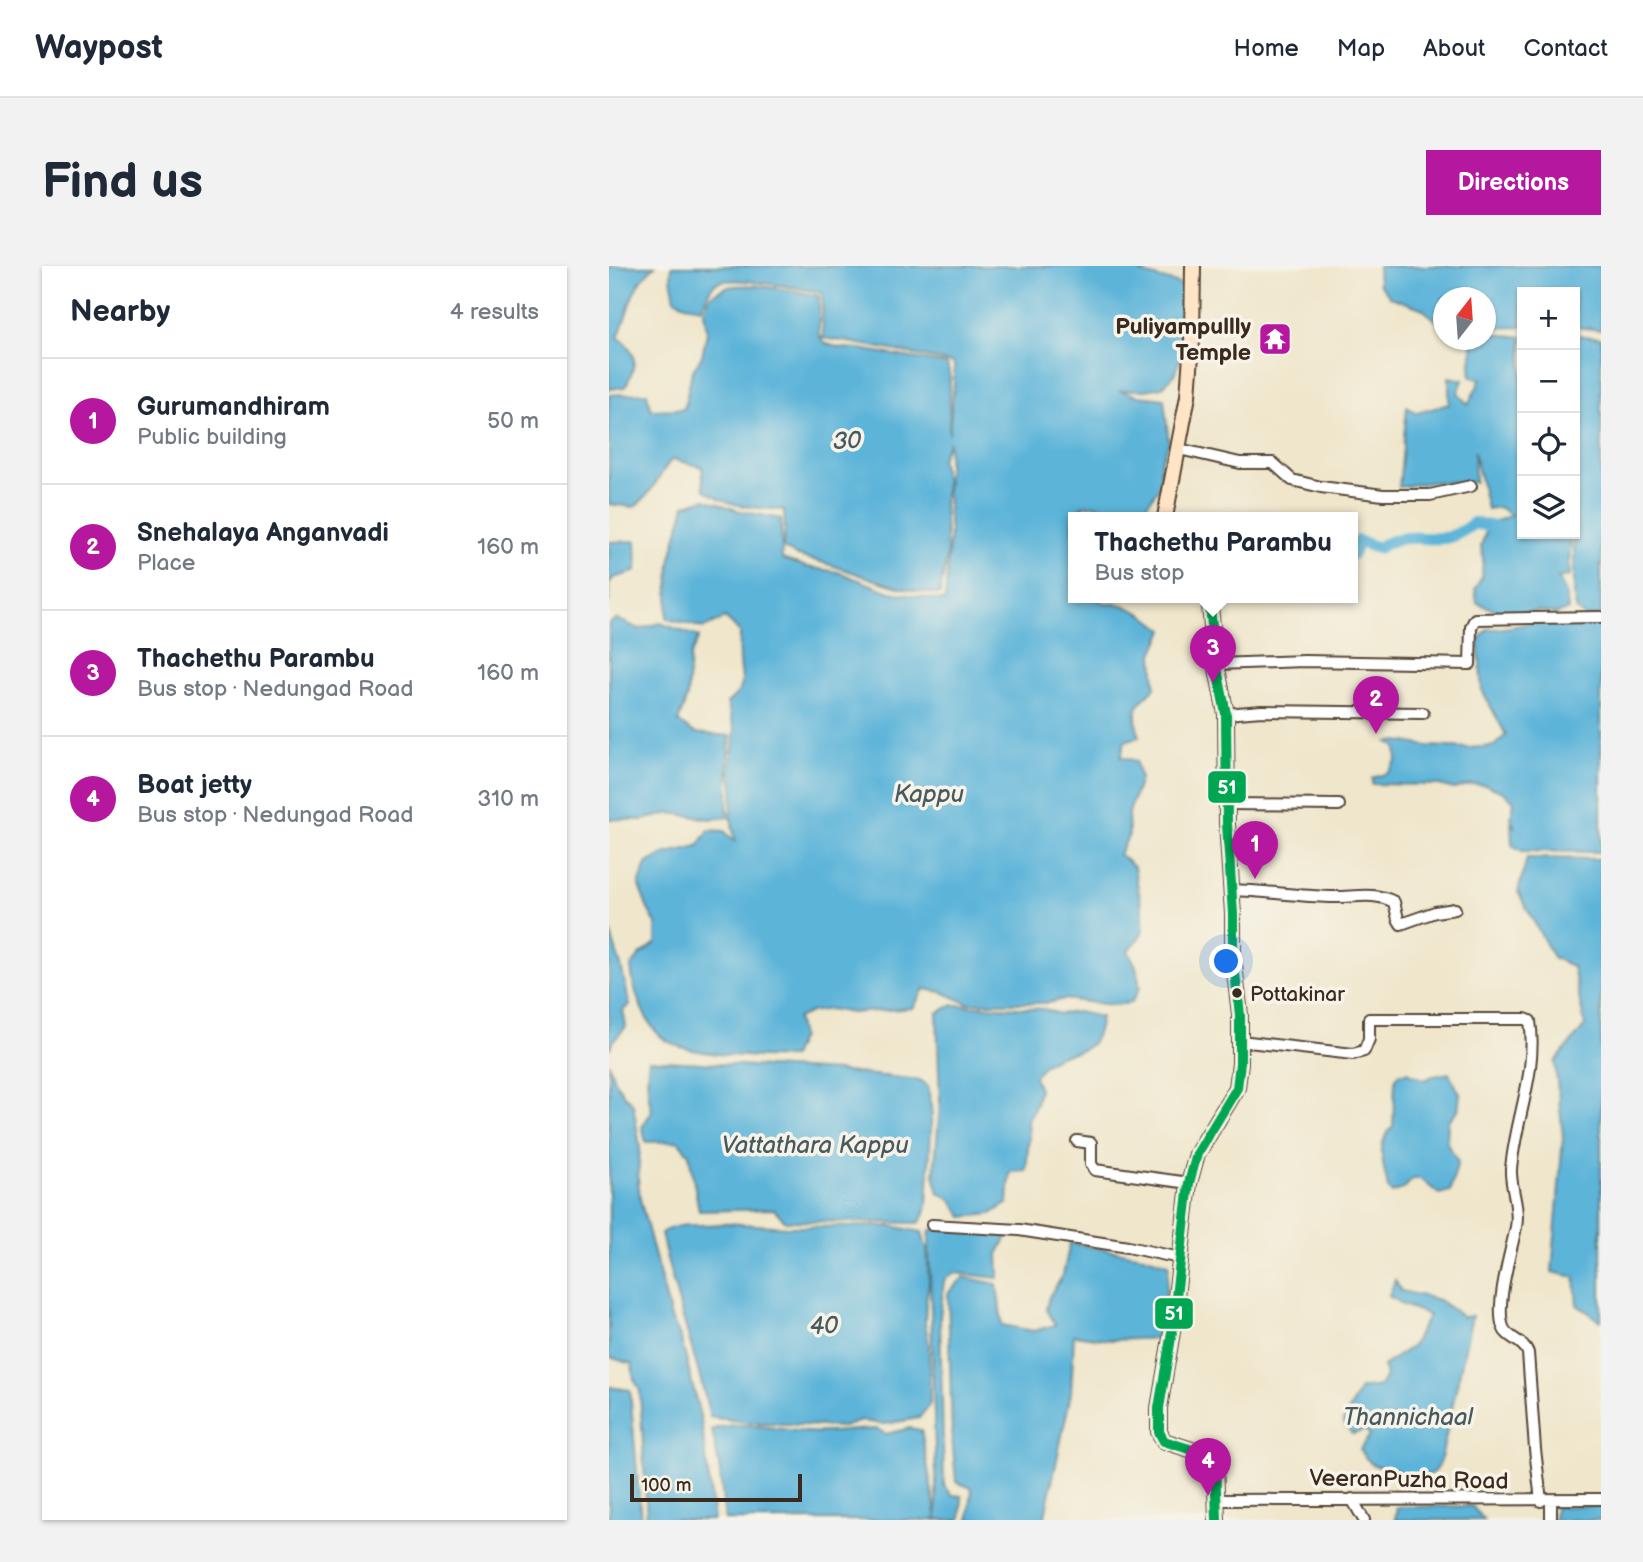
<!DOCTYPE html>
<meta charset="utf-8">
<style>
:root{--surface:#fff;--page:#f2f2f3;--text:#1f2937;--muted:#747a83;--line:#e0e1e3;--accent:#b5179e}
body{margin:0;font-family:"Balsamiq Sans",sans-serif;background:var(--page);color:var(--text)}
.controls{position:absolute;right:21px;top:21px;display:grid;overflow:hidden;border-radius:0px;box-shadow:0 2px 5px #0004}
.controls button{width:63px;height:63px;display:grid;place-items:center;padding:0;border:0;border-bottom:2px solid var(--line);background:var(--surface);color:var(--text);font:35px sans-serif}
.compass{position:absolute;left:824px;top:21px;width:63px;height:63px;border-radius:50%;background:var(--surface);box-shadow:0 2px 5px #0004;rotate:17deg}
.scale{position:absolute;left:21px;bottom:18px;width:172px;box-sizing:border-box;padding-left:7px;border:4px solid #3b2a1e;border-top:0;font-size:19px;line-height:24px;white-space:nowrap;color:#3b2a1e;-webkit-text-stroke:5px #f7f3e8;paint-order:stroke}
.you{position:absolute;left:618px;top:696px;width:24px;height:24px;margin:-18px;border:5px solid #fff;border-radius:50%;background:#1a73e8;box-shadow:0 0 0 10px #1a73e833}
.badge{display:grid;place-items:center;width:46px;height:46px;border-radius:50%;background:var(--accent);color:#fff;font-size:23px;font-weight:700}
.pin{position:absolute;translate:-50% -58px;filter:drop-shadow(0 2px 4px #0008)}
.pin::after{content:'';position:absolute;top:37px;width:24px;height:21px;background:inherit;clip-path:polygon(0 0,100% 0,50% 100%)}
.popup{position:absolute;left:459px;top:246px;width:290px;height:91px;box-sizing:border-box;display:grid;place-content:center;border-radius:0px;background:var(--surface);filter:drop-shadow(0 2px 5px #0005);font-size:23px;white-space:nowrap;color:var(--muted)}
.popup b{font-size:26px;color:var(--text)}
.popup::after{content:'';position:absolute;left:50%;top:100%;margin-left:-14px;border:14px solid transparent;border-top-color:var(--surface)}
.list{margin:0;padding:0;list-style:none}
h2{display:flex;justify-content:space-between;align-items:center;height:91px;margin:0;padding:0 28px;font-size:30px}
h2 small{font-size:23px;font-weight:400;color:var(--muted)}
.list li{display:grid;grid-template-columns:46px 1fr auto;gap:21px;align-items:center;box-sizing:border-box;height:126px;padding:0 28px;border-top:2px solid var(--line)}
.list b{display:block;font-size:26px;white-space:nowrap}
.list p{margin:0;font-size:23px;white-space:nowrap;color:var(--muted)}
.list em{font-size:23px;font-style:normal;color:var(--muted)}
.icon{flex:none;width:38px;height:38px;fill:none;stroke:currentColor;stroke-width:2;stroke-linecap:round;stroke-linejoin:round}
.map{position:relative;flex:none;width:992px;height:1254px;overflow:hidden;border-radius:0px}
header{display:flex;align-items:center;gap:42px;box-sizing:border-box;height:98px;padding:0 35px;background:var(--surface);border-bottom:2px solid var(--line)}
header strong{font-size:33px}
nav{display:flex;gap:38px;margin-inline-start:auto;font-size:24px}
.intro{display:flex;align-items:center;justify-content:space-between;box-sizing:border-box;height:168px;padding:0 42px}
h1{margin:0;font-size:49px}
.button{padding:18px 32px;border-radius:0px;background:var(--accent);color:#fff;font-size:24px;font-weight:700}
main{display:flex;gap:42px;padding:0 42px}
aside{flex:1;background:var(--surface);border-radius:0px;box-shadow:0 2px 5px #0004}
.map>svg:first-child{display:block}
</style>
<header>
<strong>Waypost</strong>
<nav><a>Home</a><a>Map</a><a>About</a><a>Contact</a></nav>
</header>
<div class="intro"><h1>Find us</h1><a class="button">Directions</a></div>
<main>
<aside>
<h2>Nearby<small>4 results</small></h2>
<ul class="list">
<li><span class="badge">1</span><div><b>Gurumandhiram</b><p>Public building</p></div><em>50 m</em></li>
<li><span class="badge">2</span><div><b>Snehalaya Anganvadi</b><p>Place</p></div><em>160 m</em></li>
<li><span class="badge">3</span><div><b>Thachethu Parambu</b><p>Bus stop · Nedungad Road</p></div><em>160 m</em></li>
<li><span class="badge">4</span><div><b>Boat jetty</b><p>Bus stop · Nedungad Road</p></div><em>310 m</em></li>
</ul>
</aside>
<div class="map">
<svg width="992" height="1254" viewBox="0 0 992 1254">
<rect width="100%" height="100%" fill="#f7f3e8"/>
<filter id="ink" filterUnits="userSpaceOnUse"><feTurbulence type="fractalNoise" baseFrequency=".0143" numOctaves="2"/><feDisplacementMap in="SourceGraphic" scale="14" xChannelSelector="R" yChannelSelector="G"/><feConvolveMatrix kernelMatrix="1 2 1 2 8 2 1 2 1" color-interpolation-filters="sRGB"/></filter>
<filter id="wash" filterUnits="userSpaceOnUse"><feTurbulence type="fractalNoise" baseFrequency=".00686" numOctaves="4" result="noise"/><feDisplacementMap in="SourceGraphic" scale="28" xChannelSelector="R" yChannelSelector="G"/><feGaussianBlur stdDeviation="1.57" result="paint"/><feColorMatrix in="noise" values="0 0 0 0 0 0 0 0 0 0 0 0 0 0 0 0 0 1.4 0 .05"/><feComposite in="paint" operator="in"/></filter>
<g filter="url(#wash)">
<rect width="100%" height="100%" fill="#efe6cb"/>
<path fill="#5cb4d9" stroke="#4c6f7c" stroke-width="2" d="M0,0H46C19,23 22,42 9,71C30,86 28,100 16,121L0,123Z
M63,0H548L532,7L571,18L576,31L570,76L571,93L565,109L553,121L536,124H510L529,130L555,133L560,177L552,195L551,220L537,240L518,242L500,248L488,239L472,240L481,251H464V331H484L496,337L514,339L534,348L555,364L544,388L546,422C525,440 524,444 530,471L516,475L512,491L527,495L531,513L519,550L520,569L510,588L525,601C527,617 538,654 533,667C530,673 523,679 519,685L527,700L531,721L522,737L503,739L455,733L439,737H358L333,726L315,723L304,742L242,747L221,743L202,746L188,752L192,771L183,791C154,792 84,790 60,776C37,764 24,725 22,701L31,689L47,677V658L38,641L30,620L37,598L55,588L89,580L100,564L115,565L126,575L122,551L102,553L62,547L34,554L0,553V357L8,353L30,363L51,357L90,371L81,390L78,431L69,456L86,467L122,470C116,497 121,519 118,546L122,548L124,522L121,506L126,464L118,437C138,420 133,419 131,396C130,386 131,376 131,366L116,352L95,362L58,353L61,296L76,239L96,233L131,245L172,253L173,293L198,301L229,306L281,326L336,335L341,267L338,226L340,175L332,193L337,216L335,236L338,288L331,328C291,326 253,308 215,297C197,291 191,293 174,282L176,263L175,244C142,241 123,243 95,223L93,201L63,193C49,209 43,229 25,241L0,238V129L38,127L42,144L75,143L83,106L93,90L98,66L95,46L101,30C105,28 111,24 116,22C140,15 185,25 210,30V69L215,77L231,82L251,83L338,98L341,112L340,168L345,117V97C302,88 258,78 214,72L213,27C196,23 125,10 110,16C100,19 97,34 93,42L76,39L66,33L62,12Z
M769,0H992V64L966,61V26H913V61L877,62L876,32H834V60L812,42L781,31L770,18Z
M877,67L913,71V268H963L960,294L961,310L949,311L957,327L959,344L946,348L931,345L895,347L868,337L866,324L873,310L874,292L872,280L879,259L902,249L890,241L878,243L865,185L866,216H823L790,221L798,141L808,147L840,138V111L854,114L849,127L859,139L872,113L862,111C860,98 866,85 862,74H876Z
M966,69L992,72V349L977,351L968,345L965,332Z
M27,275L28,301L26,306L4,312L0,319V337V276Z
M970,353H992V586L913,585L903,579L902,557L906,562L902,551L905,535L894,526L877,519L863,518L845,523L830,519L763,518V512L779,507L788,494L787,481L779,476L790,475L819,480L860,482L885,480L897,469L873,424L869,374L879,363C899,364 915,356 936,356C949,355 958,358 970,353Z
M918,592L992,593V1055L968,1039L966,1011L943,1006L954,871L946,796L976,760L964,701L944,691L909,626Z
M0,662L12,700L21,739L14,744L17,761L4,775L0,784Z
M344,739L435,743L450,748L469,746L492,751C485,798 464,777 436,798C432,801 428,807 425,811L430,823L427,838L419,854L420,871L417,905L401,906L399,937L382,948L354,951L342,933L330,927L325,909L331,839L328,747Z
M40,794L228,805L311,814L319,820L323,846L318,940L315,950L310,957L176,955L165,943L90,945L80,888L69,875L37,876L33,861L43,845C38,827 37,812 40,794Z
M0,797L5,814L15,829L24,838L31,881L29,912L31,933L62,1052L72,1073L92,1154L105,1254H38L31,1125L25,1113L23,1098L0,1091Z
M798,806L816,814L824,810L840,807L851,828L849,844L839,855L838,877L849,896L841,925L830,928L812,913H804L794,923L783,927L779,922C775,898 765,879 784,860L786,815L789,808Z
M117,957L179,961L283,960L313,966L318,985L320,1016L317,1034L316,1057L320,1079L321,1138L310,1152L276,1158L252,1155L234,1161L136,1156L101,1151C87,1089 65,1029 52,967C72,954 95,962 117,957Z
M332,962L379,966L398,971L389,988L390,1012L346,1007L335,1014L331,1052L335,1219L343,1229L353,1230L352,1254H116L110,1199L103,1164C125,1153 171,1164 196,1166C220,1168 244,1163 268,1163L277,1168L301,1162L312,1164L328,1253L320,974L321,964Z
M461,977L534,990L560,998L552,1072L501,1074L465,1069L462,1127L435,1254H360L363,1222L347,1216L343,1171L339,1027L355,1011L388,1018L393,1059L425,1065L446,1059L437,1043L440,1031L454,1009Z
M786,1014L792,1025L830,1034L854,1051L863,1050L831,1197L824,1207L812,1211L764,1199L756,1191L751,1183L761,1169L756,1164L743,1168L734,1156L751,1123L771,1120L777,1110L774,1100L803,1080L820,1049L794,1039L780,1030Z
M0,1121L21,1124L32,1254H0Z
M992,1239V1254H945L946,1241Z
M863,1240L875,1254H786L788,1241Z"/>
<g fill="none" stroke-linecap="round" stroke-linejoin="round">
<path stroke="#5cb4d9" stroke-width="12" d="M744,288L749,275L769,282C793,266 808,274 835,272C846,271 856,264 865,257L890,262"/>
</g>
</g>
<g filter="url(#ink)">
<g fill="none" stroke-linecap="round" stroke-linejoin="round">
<defs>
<path id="minor" d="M570,183L631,197H664L683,214L712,221L774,229H821L862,220
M607,398L696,395L861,398L862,361L866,353L992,351
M617,448L652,445L814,447
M618,538L730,539
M623,624C656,625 688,630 721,631C743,632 765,625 785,636L789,653L792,658L826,646L846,643
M631,775L744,788L755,785L760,773V753H916L921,755C929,805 906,854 902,903C901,922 911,941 907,961C902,986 886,1038 894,1061C898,1073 915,1074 919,1087L926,1183L932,1235
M468,875L482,877V898L486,904L580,917
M323,959L410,964L519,981L571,992
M743,1233L755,1254
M607,1234L992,1233
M942,1254V1235"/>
<path id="secondary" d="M556,251L579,130L583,75L584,0
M600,331L607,398L617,448L618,558L624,648V690L631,749V797L628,822L588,888L580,917L563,1066L550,1142V1166L555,1175L599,1189L606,1196L608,1254"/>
</defs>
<use href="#minor" stroke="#564638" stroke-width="14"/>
<use href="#secondary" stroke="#564638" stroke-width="18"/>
<use href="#minor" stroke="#fff" stroke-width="10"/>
<use href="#secondary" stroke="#ffe4c6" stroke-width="14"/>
<defs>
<path id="bus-1" d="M600,331L607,398L617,448L618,558L624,648V690L631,749V797L628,822L588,888L580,917L563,1066L550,1142V1166L555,1175L599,1189L606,1196L608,1254"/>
</defs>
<use href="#bus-1" stroke="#f7f3e8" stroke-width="16"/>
<use href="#bus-1" stroke="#00a651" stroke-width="10"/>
</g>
</g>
<defs>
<symbol id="temple-square" viewBox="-11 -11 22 22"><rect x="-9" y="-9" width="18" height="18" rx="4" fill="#b5179e" stroke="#f7f3e8"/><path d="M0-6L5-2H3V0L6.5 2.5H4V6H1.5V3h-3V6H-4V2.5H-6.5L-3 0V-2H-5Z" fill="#fff"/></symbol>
</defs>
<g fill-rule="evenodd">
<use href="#temple-square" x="647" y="54" width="38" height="38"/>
</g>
<circle fill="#3b2a1e" stroke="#f7f3e8" stroke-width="2.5" cx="628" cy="727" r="6"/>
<g text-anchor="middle" stroke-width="7" stroke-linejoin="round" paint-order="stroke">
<g font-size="21" fill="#3b2a1e" stroke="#f7f3e8" text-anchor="start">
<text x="641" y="735">Pottakinar</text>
</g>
<g font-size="23" font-weight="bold" fill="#3b2a1e" stroke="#f7f3e8" text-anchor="end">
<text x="642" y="68">Puliyampullly<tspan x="642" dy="26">Temple</tspan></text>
</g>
<g font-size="23" fill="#3b2a1e" stroke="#f7f3e8">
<text transform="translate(800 1213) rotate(1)" y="8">VeeranPuzha Road</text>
</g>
<g font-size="24" font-style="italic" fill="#475a5f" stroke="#f7f3e8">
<text x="238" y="183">30</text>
<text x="320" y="536">Kappu</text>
<text x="206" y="887">Vattathara Kappu</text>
<text x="215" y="1068">40</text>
<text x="799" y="1159">Thannichaal</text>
</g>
</g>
<g stroke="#f7f3e8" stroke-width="2.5">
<rect x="598" y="504" width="40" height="34" rx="7" fill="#00a651"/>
<rect x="545" y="1031" width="40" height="33" rx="7" fill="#00a651"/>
</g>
<g font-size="19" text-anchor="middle" font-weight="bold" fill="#fff">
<text x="618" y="528">51</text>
<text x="565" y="1054">51</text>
</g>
</svg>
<div class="controls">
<button>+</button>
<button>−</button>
<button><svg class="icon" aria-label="locate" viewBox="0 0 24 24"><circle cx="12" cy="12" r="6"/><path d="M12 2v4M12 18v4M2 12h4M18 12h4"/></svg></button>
<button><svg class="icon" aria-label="layers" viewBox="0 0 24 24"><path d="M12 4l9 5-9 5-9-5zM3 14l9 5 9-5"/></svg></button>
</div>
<svg class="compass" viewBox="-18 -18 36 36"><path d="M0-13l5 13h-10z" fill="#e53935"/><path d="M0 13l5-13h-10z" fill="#747a83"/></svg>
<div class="scale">100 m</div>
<div class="you"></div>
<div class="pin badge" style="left:646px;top:613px">1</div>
<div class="pin badge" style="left:767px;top:468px">2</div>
<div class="pin badge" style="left:604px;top:417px">3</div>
<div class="popup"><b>Thachethu Parambu</b>Bus stop</div>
<div class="pin badge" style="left:599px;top:1230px">4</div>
</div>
</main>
